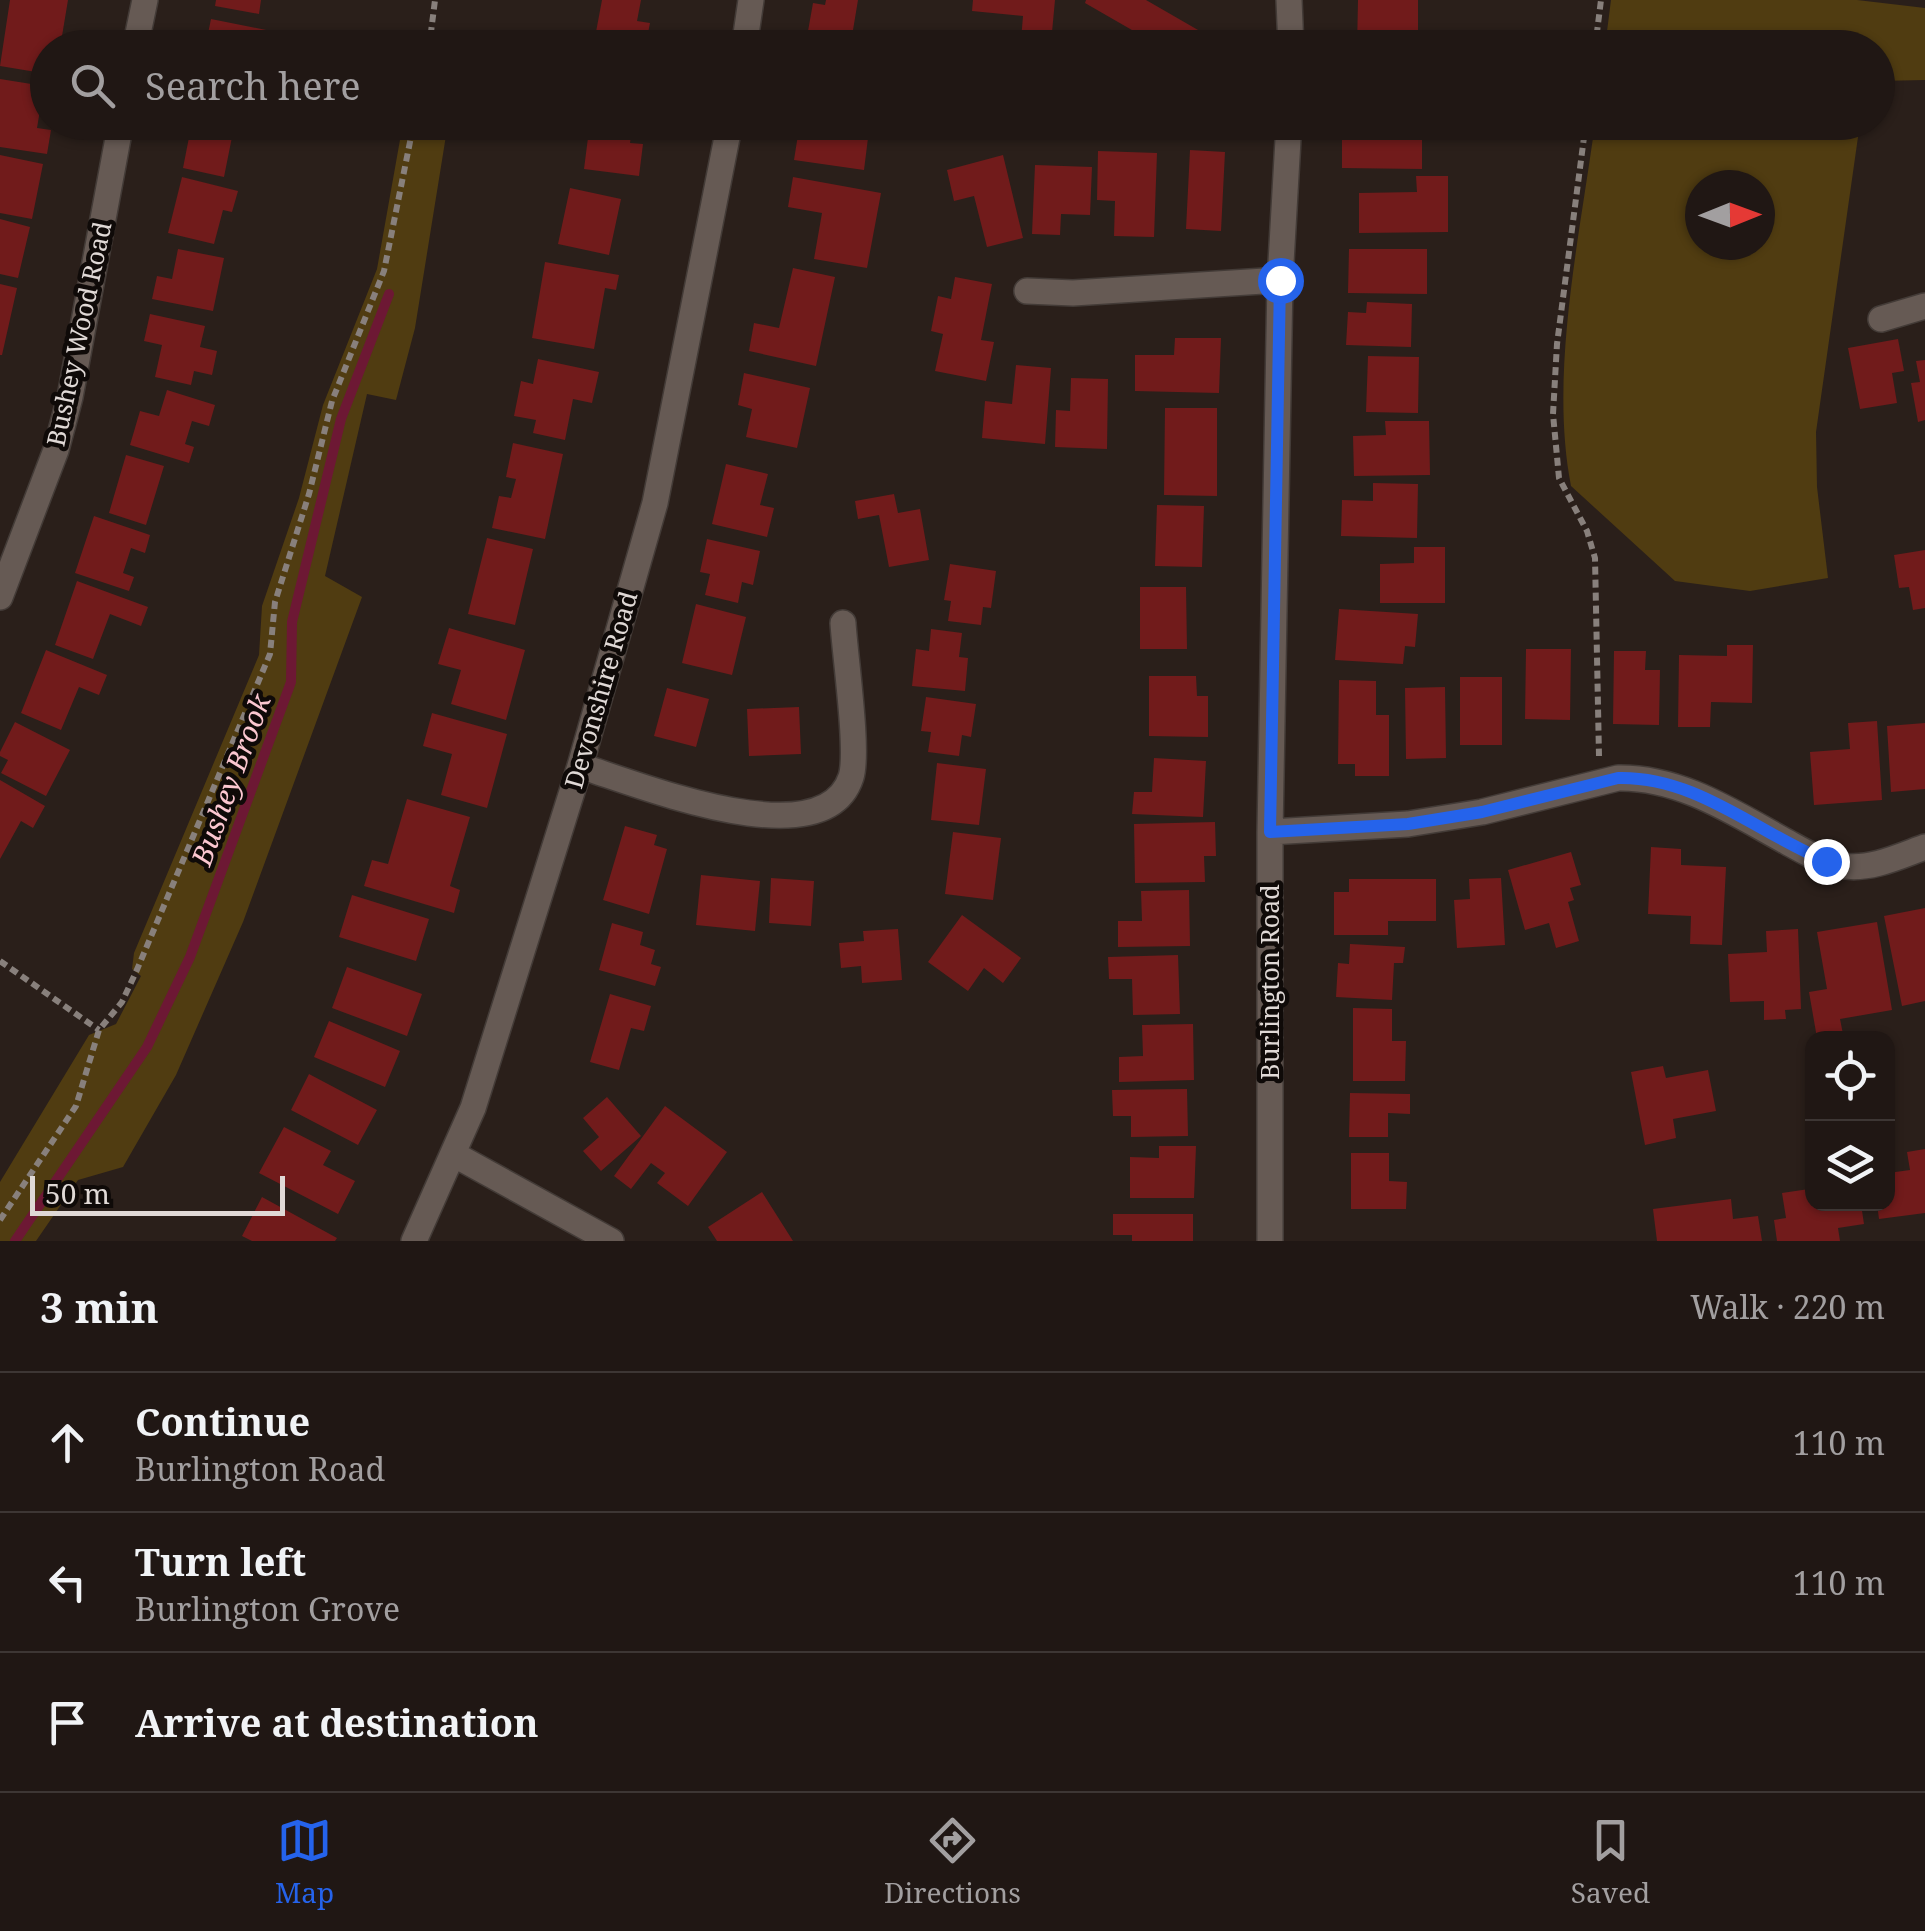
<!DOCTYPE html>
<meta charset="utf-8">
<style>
:root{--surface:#201714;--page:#2d2422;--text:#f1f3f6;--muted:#a29fa0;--line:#3d3634;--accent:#2563eb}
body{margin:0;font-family:"Noto Serif",serif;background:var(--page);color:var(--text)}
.controls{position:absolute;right:30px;bottom:30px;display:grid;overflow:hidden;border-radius:20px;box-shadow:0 2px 8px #0004}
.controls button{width:90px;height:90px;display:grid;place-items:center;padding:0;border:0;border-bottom:2px solid var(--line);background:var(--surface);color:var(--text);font:50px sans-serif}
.compass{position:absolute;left:1685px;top:170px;width:90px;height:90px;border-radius:50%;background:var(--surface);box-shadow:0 2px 8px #0004;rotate:89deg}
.scale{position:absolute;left:30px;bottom:25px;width:255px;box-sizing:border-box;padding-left:10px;border:5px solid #e0d9d6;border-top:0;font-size:28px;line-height:35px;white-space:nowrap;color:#e0d9d6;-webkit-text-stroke:8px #0f0a08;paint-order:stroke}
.stop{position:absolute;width:30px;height:30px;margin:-22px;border:8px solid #2563eb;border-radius:50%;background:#fff}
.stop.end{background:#2563eb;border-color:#fff;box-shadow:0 2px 10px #0008}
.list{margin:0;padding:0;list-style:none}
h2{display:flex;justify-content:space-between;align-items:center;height:130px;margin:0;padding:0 40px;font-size:42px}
h2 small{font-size:32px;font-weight:400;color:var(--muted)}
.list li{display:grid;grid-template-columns:65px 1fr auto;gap:30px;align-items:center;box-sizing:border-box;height:140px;padding:0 40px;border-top:2px solid var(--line)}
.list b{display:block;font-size:38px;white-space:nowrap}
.list p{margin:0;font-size:32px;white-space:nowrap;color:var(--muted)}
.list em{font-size:32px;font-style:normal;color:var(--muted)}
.icon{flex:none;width:55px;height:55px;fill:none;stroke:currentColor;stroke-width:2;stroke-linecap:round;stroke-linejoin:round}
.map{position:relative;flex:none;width:1925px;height:1241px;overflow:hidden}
.search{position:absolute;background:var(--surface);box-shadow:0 2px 8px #0004;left:30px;right:30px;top:30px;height:110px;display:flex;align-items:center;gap:25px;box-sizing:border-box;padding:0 35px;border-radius:55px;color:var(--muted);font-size:38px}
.sheet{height:550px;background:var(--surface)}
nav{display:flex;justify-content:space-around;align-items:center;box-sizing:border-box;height:140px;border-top:2px solid var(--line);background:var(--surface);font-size:28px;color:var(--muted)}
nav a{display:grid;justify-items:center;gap:5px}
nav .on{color:var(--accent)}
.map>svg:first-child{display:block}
</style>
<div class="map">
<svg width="1925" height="1241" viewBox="0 0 1925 1241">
<rect width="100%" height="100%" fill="#2a1f1a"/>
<path fill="#503c11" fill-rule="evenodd" d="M1611,0H1857L1925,8V80L1878,81V48L1605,47Z
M403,123H448L415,328L396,400L367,394L325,576L362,597L243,922L176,1075L123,1167L78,1180L36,1241H0V1182L89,1035L116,1024L141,976L132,969L134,953L259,655L262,606L299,498L323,405L377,269Z
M1595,123H1860L1816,432L1817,487L1828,578L1750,591L1675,581L1571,486C1549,373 1580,237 1595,123ZM1760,185V245H1700V185Z"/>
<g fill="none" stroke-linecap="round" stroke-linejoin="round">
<path stroke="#6d1834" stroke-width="10" d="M15,1241L147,1047L190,957L291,682L292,622L341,419L389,294"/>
</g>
<path fill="#711b1b" d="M10,0H68L60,48H48V74L0,66Z
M216,0H261L259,14L215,6Z
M602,0H641L637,21L650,23L645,48H593Z
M826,0H858L850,48H805L813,3L825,5Z
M973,0H1055L1051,43L1021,40L1023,16L972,11Z
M1086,0H1146L1205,34L1197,48H1147L1151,41L1085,3Z
M1358,0H1418V48H1357Z
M211,19L271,31L268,48H205Z
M0,79L44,86L37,128L51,130L47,154L0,147Z
M192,122H235L224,177L183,168Z
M590,122H633L630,143L643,144L639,176L584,169Z
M800,122H870L864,170L794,160Z
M1381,122H1422V169L1342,168V131H1381Z
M1190,150L1225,152L1221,231L1186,229Z
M1098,151L1157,153L1154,237L1114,236L1115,201L1097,200Z
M0,155L43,164L32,219L0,213Z
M1003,155L1023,238L987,247L974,196L954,201L947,170Z
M1035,165L1092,167L1090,215L1061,214L1060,235L1032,234Z
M1416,176H1448V232L1359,233V193L1417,192Z
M182,177L238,191L232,212L223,210L214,244L168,233Z
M793,177L881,193L867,268L814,259L822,213L788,207Z
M570,188L621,199L609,255L558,244Z
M0,219L30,227L18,278L0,274Z
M178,249L224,258L213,311L152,299L157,276L172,279Z
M1349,249H1427V294L1348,293Z
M545,262L619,275L616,290L605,288L594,349L532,338Z
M793,268L835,277L816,366L749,351L754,323L779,328Z
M955,277L992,284L981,340L994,342L986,381L935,371L943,334L931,331L938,296L951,299Z
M0,284L17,288L2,355H0Z
M1367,302L1412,304L1411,347L1346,345L1348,312L1366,313Z
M150,314L205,326L200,347L217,351L212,375L194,371L191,385L155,377L162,345L144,341Z
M1175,338H1221L1219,393L1135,391V355H1174Z
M1898,339L1904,371L1892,373L1897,403L1860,409L1848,348Z
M1368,356L1419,357L1418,413L1366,412Z
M538,359L599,372L592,403L573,399L565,440L533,433L536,420L514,416L521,381L533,384Z
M1925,360V420L1918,422L1911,383L1920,382L1916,361Z
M1016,365L1051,368L1045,444L982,438L985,401L1012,404Z
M744,373L810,388L797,448L746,437L752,409L738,405Z
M1071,378L1108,379L1107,449L1055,447L1056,410L1070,411Z
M167,390L215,405L209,426L192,421L185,444L194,447L189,463L130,445L140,411L159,416Z
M1165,408H1217V496L1164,495Z
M1385,421H1429L1430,475L1354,476L1353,436L1386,435Z
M513,443L563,454L545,539L492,528L499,496L511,498L516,479L506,477Z
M126,455L164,466L146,525L109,513Z
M726,464L768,474L760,505L774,508L767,537L712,524Z
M1373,483L1418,484L1417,538L1341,536L1342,500L1373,501Z
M894,494L898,513L920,509L929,560L889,567L879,515L858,519L855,501Z
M1157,505L1204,506L1202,567L1155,566Z
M94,516L150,535L145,553L131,548L123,573L134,577L129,591L75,573Z
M487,538L533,549L515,625L468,614Z
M707,539L760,551L753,585L742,582L738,603L705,595L710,574L700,572Z
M1414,547H1445V603H1380V564L1414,563Z
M1925,550V608L1913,610L1909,587L1899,588L1894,555Z
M950,564L996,571L991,608L983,607L981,625L948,621L951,601L944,600Z
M77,581L148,607L141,626L110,614L93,659L55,645Z
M1140,587H1186L1187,649H1140Z
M696,604L746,617L732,675L682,663Z
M1339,609L1418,614L1415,647L1405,646L1403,664L1335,660Z
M449,628L525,650L506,720L451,704L461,670L438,664Z
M931,629L962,633L959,657L968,658L965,691L912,686L916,649L929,651Z
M1727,645H1753L1752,703L1711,702L1710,727H1678L1679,655L1727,656Z
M1526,649H1571L1570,720L1525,719Z
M46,650L107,675L99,695L79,687L61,730L21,713Z
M1614,651H1646L1645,670H1660L1659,725L1613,724Z
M1149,676H1196L1197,696H1208V737L1149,736Z
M1460,677H1502V745H1460Z
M1339,680L1376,681V715H1389V776H1355V764H1338Z
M1445,687L1446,758L1406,759L1405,688Z
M667,688L709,699L696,747L654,736Z
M926,697L976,704L971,737L962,735L959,756L928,752L931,732L921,731Z
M799,707L801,754L749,756L747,709Z
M432,713L507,734L487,808L441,795L452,754L423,746Z
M1877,721L1882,800L1814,805L1810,752L1850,749L1848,723Z
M15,722L70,750L46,796L1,773L8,760L0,756V752Z
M1925,723V789L1891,792L1887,726Z
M1154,758L1206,761L1203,817L1132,814L1134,792H1152Z
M937,763L986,769L979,825L931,820Z
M0,780L45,806L33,828L21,821L0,859Z
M407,799L470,817L450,886L460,890L454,913L364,886L372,860L388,864Z
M1215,822L1216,856H1204L1205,882L1135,883L1134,824Z
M625,826L657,835L654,845L667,849L649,914L603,900Z
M953,832L1001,838L993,900L945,894Z
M1651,847L1681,849V865L1726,867L1722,945L1690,944L1691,916L1648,914Z
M1571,852L1581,885L1570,888L1574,900L1568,902L1579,941L1556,948L1549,923L1525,930L1508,870Z
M701,875L760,881L755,931L696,925Z
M771,878L814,881L811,926L769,923Z
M1501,878L1505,945L1457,948L1454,900L1470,899L1469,879Z
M1349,879H1436V921H1388V935H1334V892H1349Z
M1189,890L1190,946L1118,947V921H1142L1141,891Z
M352,895L429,919L416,961L339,937Z
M1925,908V1001L1902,1006L1884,916Z
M962,915L1021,958L1003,983L984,968L968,991L928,962Z
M1877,922L1892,1010L1840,1019L1843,1034L1817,1038L1809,992L1827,989L1817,932Z
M612,923L643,932L640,945L655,950L651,964L661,967L655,986L599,970Z
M898,929L902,980L862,983L861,966L841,968L839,943L864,941L863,931Z
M1798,929L1801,1009L1785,1010L1786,1019L1764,1020V1001L1730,1002L1728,954L1767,952L1766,931Z
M1350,944L1405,947L1403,963H1394L1392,1000L1336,997L1338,963L1349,964Z
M1178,955L1180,1014L1133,1015L1132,979H1109L1108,957Z
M347,967L422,994L407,1036L332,1008Z
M610,994L651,1006L644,1031L631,1028L619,1070L590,1062Z
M1353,1008L1392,1009V1041H1406L1405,1081H1353Z
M329,1021L400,1051L385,1087L314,1057Z
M1193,1024L1194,1080L1119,1082V1057L1143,1056L1142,1025Z
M1663,1066L1666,1078L1708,1070L1716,1111L1673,1119L1676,1138L1645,1145L1631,1072Z
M309,1074L377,1110L358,1145L291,1110Z
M1187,1089L1188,1136L1131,1137V1116H1113L1112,1090Z
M1350,1093L1410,1094V1114L1388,1113V1137H1349Z
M607,1097L641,1136L601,1171L583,1151L599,1137L583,1118Z
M665,1106L727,1152L688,1206L657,1183L665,1173L651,1163L631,1189L614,1176Z
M284,1127L331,1151L323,1165L355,1181L338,1214L259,1173Z
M1159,1146H1196L1194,1198H1130V1157L1159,1158Z
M1925,1149V1213L1879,1219L1877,1204H1888V1173L1910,1170L1907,1152Z
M1351,1153H1389V1181L1407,1182L1406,1209H1351Z
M1809,1189L1812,1204H1861L1864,1224L1838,1228L1840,1241H1777L1774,1220L1786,1218L1782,1193Z
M762,1192L793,1241H717L708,1227Z
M262,1197L337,1238L335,1241H252L242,1236Z
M1731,1199L1733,1219L1758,1216L1762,1241H1657L1653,1209Z
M1113,1214H1193V1241H1132V1235H1113Z"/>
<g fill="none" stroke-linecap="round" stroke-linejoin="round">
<defs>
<path id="street" d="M1289,0L1291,48
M135,48L145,0
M744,48L751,0
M1027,291L1073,293L1280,280
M1881,319L1925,306
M0,597L56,450L70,397L121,122
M580,766C636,783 824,861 851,777C859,752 845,656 843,623
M1270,832L1408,824L1482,812L1618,778C1681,777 1734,813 1787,842C1805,852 1823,863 1844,866C1871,870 1900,856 1925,847
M455,1155L611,1241
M414,1241L473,1108L580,766L655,503L730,122
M1270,1241V832L1280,280L1289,122"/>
</defs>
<use href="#street" stroke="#433b37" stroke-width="28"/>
<path stroke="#88807c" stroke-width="6" stroke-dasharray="8 5" stroke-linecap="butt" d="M429,48L435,0
M1595,48L1601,0
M1586,122L1557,344L1553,414L1559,478L1587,531L1595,558L1599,756
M0,961L99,1030
M0,1220L76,1106L99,1030L122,1002L136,972L270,654L275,602L309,494L332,401L384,271L414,122"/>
<use href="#street" stroke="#665a54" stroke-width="25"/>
</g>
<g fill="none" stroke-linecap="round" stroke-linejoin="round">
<path stroke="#2563eb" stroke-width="12" d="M1280,280L1270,832L1408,824L1482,812L1618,778C1696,776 1756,832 1826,861"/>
</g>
<g text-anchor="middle" stroke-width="9" stroke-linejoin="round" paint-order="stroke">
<g font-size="25" fill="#e0d9d6" stroke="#0f0a08">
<text transform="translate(79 334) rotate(-78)" y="9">Bushey Wood Road</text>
<text transform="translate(601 690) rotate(-74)" y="9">Devonshire Road</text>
<text transform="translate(1270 982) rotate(-90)" y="9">Burlington Road</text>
</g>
<g font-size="28" font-style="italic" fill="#fbc7d0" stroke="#0f0a08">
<text transform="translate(231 780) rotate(-70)" y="10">Bushey Brook</text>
</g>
</g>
</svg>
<div class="controls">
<button><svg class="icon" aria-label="locate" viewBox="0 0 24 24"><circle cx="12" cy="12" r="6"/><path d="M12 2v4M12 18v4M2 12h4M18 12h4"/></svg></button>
<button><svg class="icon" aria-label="layers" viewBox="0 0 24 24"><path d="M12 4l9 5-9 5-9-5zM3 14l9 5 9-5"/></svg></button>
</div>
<svg class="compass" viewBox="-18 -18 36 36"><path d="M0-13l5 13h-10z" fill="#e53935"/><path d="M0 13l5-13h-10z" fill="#a29fa0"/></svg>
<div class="scale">50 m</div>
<div class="stop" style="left:1280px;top:280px"></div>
<div class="stop end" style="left:1826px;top:861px"></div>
<div class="search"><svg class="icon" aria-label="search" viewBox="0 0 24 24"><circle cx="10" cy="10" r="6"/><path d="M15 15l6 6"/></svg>Search here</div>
</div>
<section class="sheet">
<h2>3 min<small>Walk · 220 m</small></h2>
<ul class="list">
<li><svg class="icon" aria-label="ahead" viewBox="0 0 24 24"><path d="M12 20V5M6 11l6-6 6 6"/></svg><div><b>Continue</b><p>Burlington Road</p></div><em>110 m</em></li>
<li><svg class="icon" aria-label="left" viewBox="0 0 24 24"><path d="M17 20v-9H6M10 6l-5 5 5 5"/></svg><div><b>Turn left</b><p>Burlington Grove</p></div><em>110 m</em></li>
<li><svg class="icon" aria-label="arrive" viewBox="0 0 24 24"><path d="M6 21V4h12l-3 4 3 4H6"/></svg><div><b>Arrive at destination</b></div></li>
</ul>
</section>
<nav>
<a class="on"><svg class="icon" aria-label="map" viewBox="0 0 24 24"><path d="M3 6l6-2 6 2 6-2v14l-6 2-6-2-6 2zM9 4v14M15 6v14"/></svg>Map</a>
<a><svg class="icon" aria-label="directions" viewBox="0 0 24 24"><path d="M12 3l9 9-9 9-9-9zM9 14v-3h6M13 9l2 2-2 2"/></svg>Directions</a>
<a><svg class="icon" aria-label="saved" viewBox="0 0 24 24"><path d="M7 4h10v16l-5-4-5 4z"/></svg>Saved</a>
</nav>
